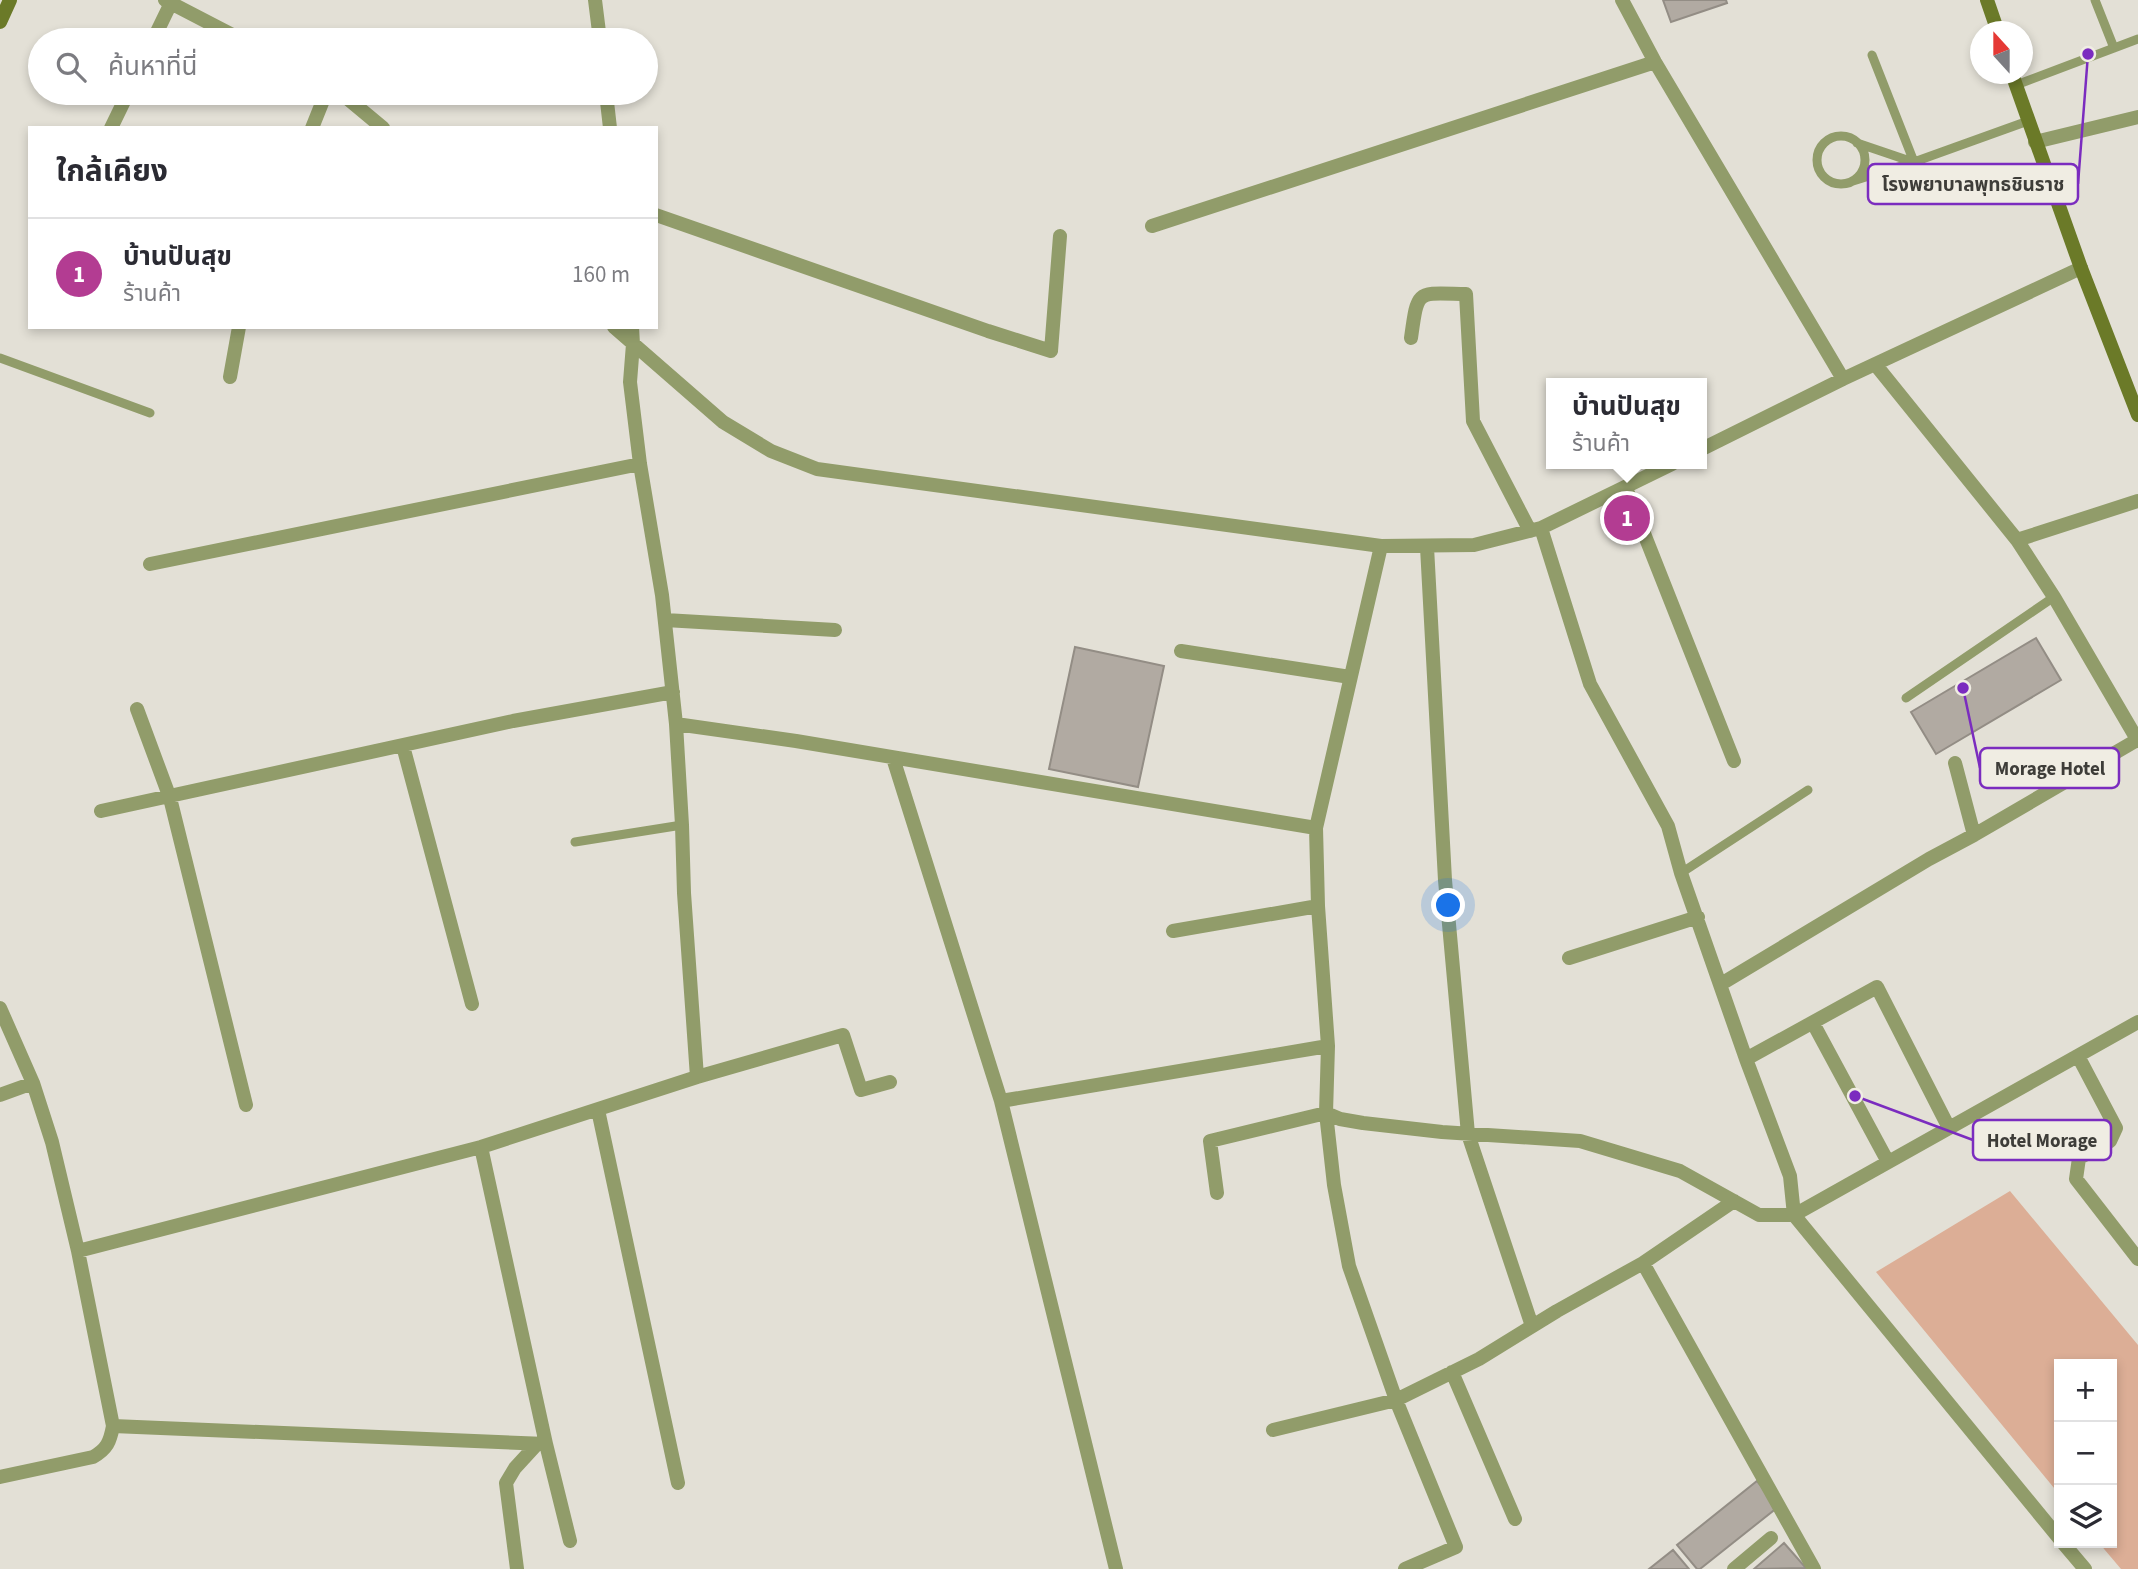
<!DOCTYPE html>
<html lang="th">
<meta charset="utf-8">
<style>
:root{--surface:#fff;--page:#f2f2f3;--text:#2b2b33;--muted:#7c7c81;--line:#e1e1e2;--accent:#b33c92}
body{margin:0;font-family:"Source Sans 3","Noto Sans Thai",sans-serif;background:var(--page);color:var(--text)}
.controls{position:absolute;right:21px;bottom:21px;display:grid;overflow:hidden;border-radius:0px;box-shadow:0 4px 10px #0003}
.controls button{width:63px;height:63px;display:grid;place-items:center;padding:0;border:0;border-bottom:2px solid var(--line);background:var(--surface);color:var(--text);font:35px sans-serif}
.compass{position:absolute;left:1970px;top:21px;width:63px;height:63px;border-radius:50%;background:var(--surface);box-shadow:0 4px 10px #0003;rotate:339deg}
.you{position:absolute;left:1449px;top:906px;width:24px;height:24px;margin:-18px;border:5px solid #fff;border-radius:50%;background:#1a73e8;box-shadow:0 0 0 10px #1a73e833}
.badge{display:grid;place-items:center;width:46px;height:46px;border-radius:50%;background:var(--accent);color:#fff;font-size:23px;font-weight:700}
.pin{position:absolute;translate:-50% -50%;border:4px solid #fff;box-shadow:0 2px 7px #0006}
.popup{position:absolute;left:1546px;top:378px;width:161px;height:91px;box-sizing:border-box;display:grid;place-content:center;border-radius:0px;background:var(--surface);filter:drop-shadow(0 2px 5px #0005);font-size:23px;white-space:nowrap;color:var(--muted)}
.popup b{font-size:26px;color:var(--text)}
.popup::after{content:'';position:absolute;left:50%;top:100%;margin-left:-14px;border:14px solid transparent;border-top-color:var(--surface)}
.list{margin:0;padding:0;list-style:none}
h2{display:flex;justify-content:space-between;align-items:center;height:91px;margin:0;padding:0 28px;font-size:30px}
h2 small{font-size:23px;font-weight:400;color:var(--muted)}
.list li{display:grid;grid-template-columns:46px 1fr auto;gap:21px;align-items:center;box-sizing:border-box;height:112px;padding:0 28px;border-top:2px solid var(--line)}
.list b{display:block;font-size:26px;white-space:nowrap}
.list p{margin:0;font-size:23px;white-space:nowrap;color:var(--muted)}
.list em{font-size:23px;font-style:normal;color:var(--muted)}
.icon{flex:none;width:38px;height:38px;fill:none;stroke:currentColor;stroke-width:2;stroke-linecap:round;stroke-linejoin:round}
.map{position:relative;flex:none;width:2138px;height:1569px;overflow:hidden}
.search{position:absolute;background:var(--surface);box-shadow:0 4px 10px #0003;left:28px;top:28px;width:630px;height:77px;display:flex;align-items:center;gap:18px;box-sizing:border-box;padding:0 24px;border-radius:38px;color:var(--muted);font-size:26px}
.panel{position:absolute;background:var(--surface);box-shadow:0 4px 10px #0003;left:28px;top:126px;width:630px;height:203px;border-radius:0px}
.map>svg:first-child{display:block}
</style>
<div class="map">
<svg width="2138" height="1569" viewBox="0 0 2138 1569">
<rect width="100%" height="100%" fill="#e3e0d6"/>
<path fill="#dcae96" d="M2010,1191L2138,1345V1569H2121L2099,1543H2112V1364H2059V1494L1876,1272Z"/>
<path fill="#b1aaa2" stroke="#938d85" stroke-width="2" d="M1663,0H1726L1727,3L1671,22Z
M2036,638L2061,680L1936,754L1911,712Z
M1075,647L1164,666L1138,787L1049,769Z
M1757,1481L1778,1507L1700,1569H1697L1677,1545Z
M1784,1543L1806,1568L1754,1569Z
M1673,1550L1689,1569H1649Z"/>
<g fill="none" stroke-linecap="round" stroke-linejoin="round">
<path stroke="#919c6a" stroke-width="9" d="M2095,0L2114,48
M1872,55L1914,162
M2016,85L2138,39
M1817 160a24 24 0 1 1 48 0a24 24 0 1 1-48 0Z
M1857,143L1913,162
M1853,181L1914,162L2028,121
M0,358L150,413
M1906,698L2054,597
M575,842L682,825
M1681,873L1808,790"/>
<path stroke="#919c6a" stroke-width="14" d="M165,0L242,40
M595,0L600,40
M1622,0L1655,62L1843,379
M153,40L171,3
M341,93L383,128
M606,93L610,128
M111,128L128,93
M312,128L326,93
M2035,142L2138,117
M656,215L988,331L1051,351L1060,236
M1152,226L1655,62
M614,327L723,422L771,451L817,469L1381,546L1474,545L1541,528L1672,464
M1411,338C1418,288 1416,293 1466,294L1473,421L1530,531
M1875,364L2017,540L2138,501
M230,377L239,327
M1702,449L1843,379L2081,268
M1626,488L1734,761
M1541,528L1590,684L1668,826L1681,873L1746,1059L1790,1176L1794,1215L2059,1538
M2017,540L2054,597L2138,741
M1381,546L1316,828L1318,906L1328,1046L1326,1113L1340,1119L1363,1123L1442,1132L1580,1141L1680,1171L1759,1215H1794L2138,1022
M1427,547L1445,880L1468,1134L1532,1326
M150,564L640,464
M665,620L835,630
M1181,651L1350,677
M137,709L170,798L246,1105
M676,724L796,741L1316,828
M403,746L472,1004
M893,758L1001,1101L1116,1569
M1955,763L1974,835
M101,811L513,721L673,692
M1173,931L1318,906
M1569,958L1698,917
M1721,984L1929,859L1974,835L2137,740
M0,1008L33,1083L52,1142L78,1251L481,1147L697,1077L684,893L682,825L676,724L662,595L640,464L630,382L633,344L632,327
M1813,1023L1888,1162
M2078,1056L2116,1128L2110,1141L2079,1158L2076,1179L2138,1259
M1746,1059L1877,987L1949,1128
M697,1077L843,1035L861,1090L890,1082
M0,1095L33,1083
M1001,1101L1328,1046
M598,1110L678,1483
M481,1147L546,1444
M1217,1193L1210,1141L1326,1113L1334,1185L1349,1266L1396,1400L1456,1547L1405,1569
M1643,1263L1814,1569
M1452,1372L1515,1519
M113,1426L546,1444L570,1541
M1273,1430L1396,1400L1479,1359L1557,1311L1643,1263L1734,1201
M0,1477L93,1457C107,1449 110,1442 113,1426L78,1251
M2063,1543L2085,1569
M517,1569L506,1483L515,1468L537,1444
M1734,1569L1771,1538"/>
<path stroke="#6b7a28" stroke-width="14" d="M1987,0L1998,32
M0,22L10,0
M2012,74L2081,268L2138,415"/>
</g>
<path fill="none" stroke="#7b2cbf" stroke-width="2.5" d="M2088 54L2078 184M1963 688L1980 768M1855 1096L1973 1140"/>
<g fill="#7b2cbf" stroke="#f0ede3" stroke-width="2.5">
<circle cx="2088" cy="54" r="7"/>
<circle cx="1963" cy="688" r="7"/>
<circle cx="1855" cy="1096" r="7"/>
</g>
<g fill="#f0ede3" stroke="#7b2cbf" stroke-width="2.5">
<rect x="1868" y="164" width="210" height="40" rx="7"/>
<rect x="1980" y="748" width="139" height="40" rx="7"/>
<rect x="1973" y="1120" width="138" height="40" rx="7"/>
</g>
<g font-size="19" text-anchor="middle" font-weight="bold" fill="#3e3d39">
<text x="1973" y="191">โรงพยาบาลพุทธชินราช</text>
<text x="2050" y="775">Morage Hotel</text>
<text x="2042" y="1147">Hotel Morage</text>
</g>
</svg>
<div class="controls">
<button>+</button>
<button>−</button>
<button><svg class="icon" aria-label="layers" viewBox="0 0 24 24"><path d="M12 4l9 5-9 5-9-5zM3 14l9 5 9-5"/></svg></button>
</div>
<svg class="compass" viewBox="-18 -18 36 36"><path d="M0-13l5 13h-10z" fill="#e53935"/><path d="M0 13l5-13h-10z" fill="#7c7c81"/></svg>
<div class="you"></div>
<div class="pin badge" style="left:1627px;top:518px">1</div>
<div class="popup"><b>บ้านปันสุข</b>ร้านค้า</div>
<div class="search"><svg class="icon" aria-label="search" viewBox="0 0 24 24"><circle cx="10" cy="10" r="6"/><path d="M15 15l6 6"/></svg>ค้นหาที่นี่</div>
<section class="panel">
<h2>ใกล้เคียง<small></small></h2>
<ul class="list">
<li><span class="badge">1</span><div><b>บ้านปันสุข</b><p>ร้านค้า</p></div><em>160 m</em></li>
</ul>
</section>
</div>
